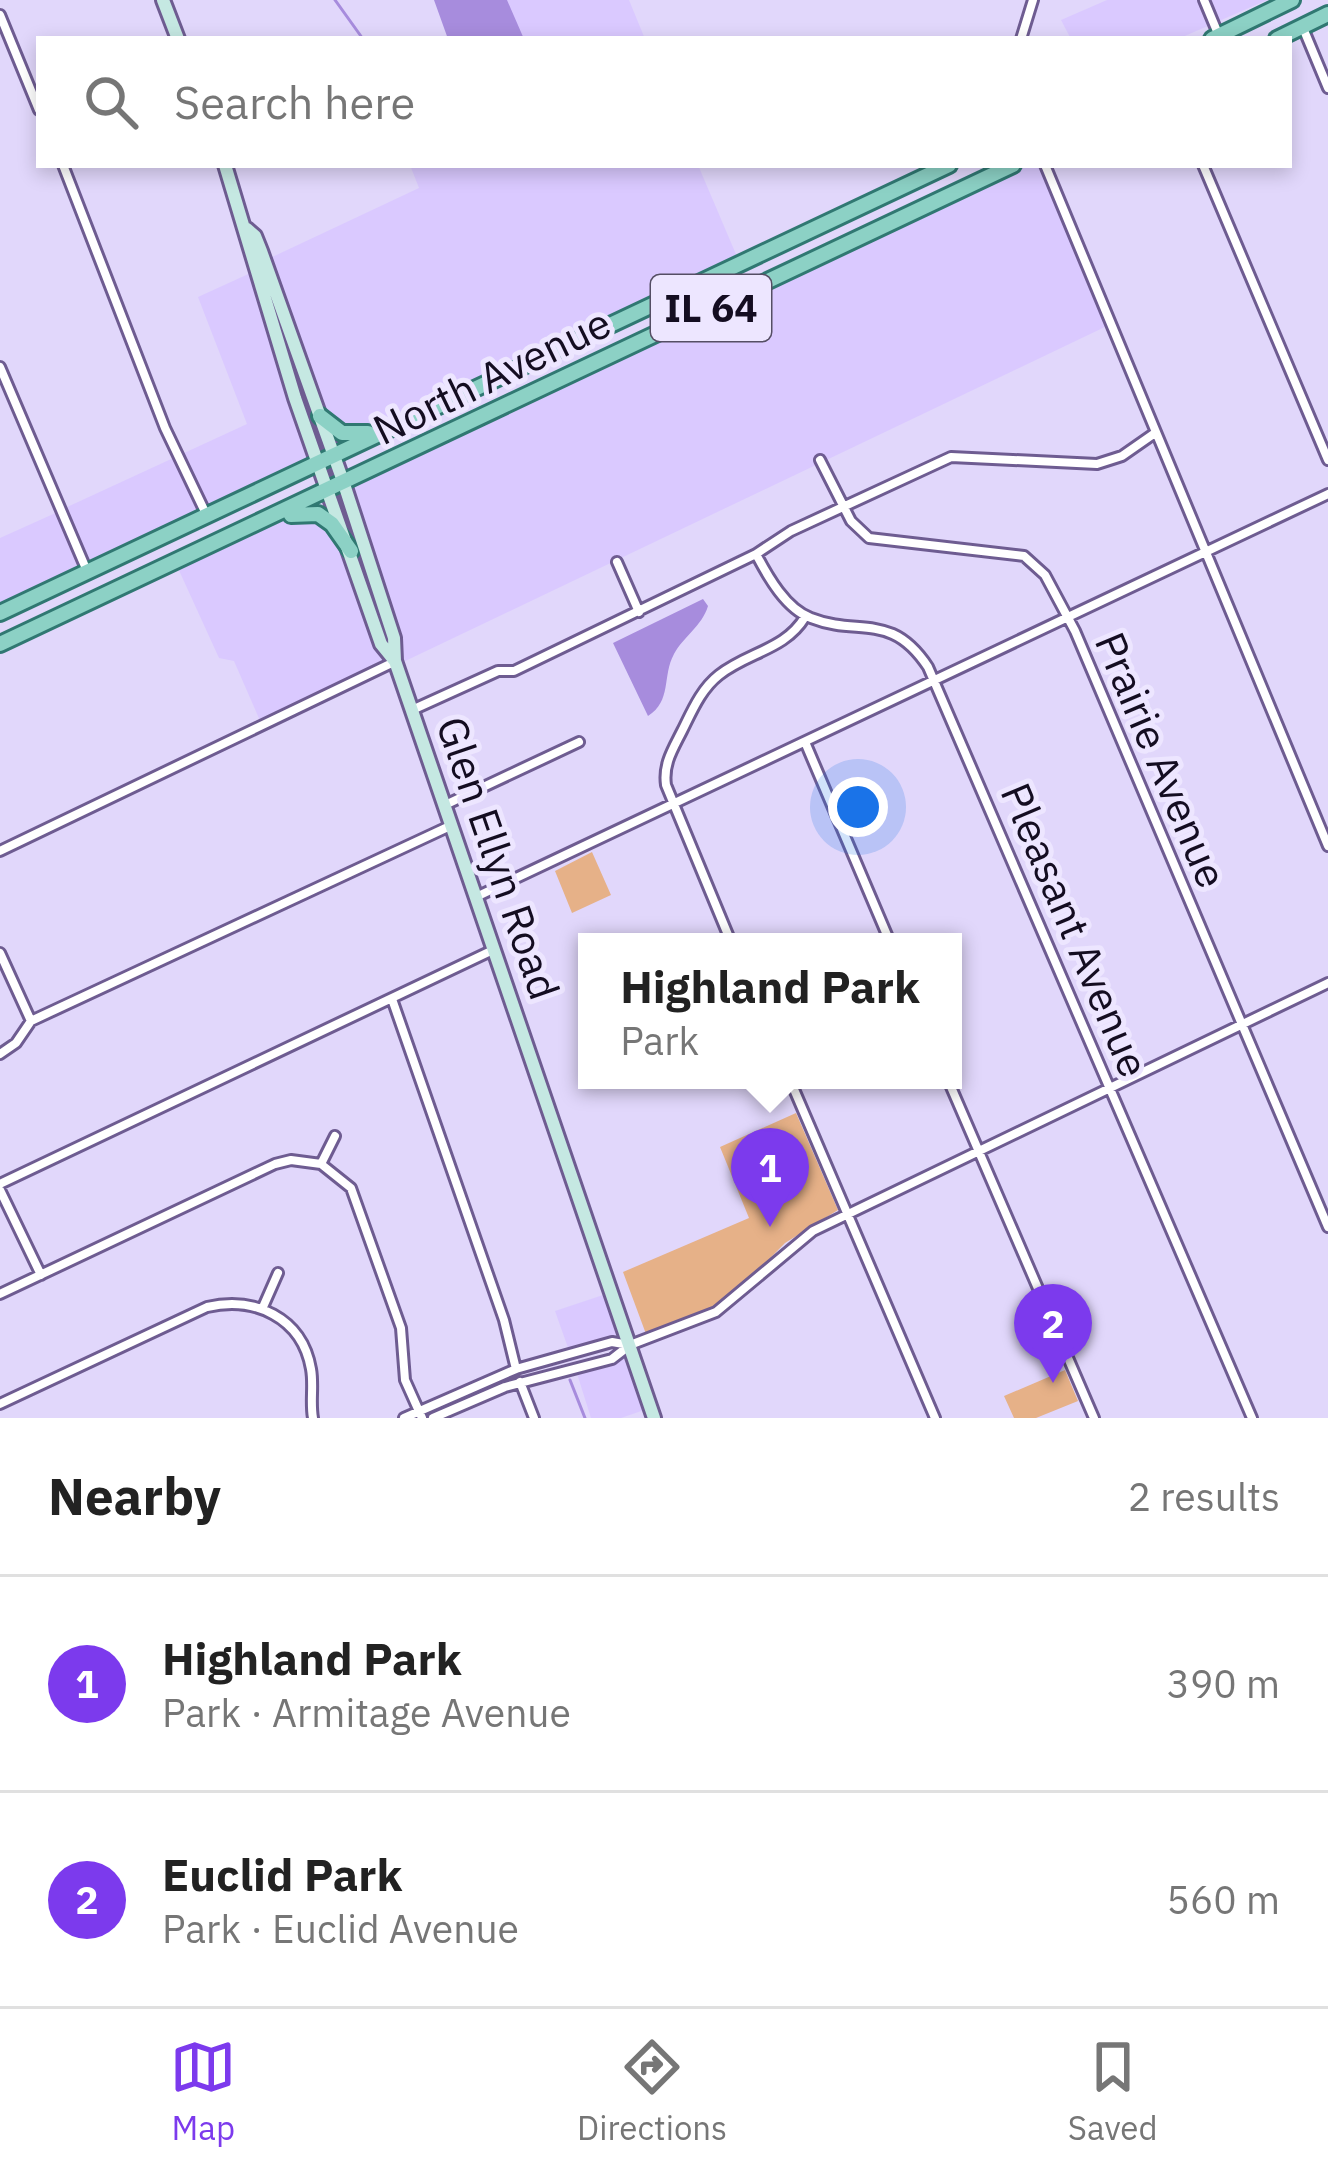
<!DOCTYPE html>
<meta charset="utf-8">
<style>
:root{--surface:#fff;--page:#f6f6f6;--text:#222;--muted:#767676;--line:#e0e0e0;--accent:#7c3aed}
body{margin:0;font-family:"IBM Plex Sans",sans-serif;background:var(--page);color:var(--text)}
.you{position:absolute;left:858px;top:807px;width:42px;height:42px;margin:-30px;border:9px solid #fff;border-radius:50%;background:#1a73e8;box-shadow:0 0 0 18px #1a73e833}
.badge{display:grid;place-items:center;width:78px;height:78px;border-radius:50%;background:var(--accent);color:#fff;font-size:39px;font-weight:700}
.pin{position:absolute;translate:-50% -99px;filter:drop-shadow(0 3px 6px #0008)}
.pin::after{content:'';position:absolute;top:63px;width:42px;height:36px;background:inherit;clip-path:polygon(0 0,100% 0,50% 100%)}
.popup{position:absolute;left:578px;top:933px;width:384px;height:156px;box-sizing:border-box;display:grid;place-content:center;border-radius:0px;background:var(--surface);filter:drop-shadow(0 3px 9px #0005);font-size:39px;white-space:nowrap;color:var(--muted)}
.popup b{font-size:45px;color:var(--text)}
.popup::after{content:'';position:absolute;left:50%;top:100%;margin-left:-24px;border:24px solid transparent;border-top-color:var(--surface)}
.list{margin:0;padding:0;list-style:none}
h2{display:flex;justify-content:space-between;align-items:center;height:156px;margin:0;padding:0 48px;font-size:51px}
h2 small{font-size:39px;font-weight:400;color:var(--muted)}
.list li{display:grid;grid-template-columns:78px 1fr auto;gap:36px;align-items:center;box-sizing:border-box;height:216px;padding:0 48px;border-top:3px solid var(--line)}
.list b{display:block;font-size:45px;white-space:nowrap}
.list p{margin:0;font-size:39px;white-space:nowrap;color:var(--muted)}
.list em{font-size:39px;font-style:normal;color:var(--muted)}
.icon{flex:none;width:66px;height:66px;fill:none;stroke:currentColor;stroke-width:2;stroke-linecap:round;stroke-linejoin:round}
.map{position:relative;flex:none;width:1328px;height:1418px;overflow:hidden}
.search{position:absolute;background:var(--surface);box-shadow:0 6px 18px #0003;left:36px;right:36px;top:36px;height:132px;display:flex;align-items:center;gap:30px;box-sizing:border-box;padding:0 42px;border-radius:0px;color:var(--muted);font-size:45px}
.sheet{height:588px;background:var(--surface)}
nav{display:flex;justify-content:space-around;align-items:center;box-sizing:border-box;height:168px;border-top:3px solid var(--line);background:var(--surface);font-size:33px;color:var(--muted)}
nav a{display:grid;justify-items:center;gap:6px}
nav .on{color:var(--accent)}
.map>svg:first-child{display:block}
</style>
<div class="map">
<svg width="1328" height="1418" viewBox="0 0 1328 1418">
<rect width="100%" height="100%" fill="#e1d7fb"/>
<path fill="#dac9ff" d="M494,0H629L645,39H509Z
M1107,0H1267L1178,39H1071L1061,20Z
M410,165H698L738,259L335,451L268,259L419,188Z
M1021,165H1040L1109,325L401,663L350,487L660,335Z
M255,271L315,460L90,568L65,508L247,424L198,297Z
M60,511L85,571L0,611V538Z
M303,514L317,516L349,554L392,661L261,723L234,661L219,658L177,566L237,537Z
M609,1293L626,1344L572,1359L555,1311Z
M629,1348L650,1408L621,1418H591L574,1364Z"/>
<path fill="#e6b188" d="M592,852L611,895L572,913L555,871Z
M796,1113L838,1210L785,1243L738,1291L699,1316L646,1334L623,1272L749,1218L720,1147Z
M1065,1370L1078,1401L1036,1418H1014L1004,1396Z"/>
<path fill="#a78cdd" d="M434,0H507L524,39H448Z
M703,599L708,606C702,626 684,636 674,654C662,676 672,701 648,716L613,643Z"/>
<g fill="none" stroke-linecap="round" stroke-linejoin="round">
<path stroke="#a78cdd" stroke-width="3" d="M335,0L363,39
M570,1380L585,1418"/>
<defs>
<path id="street" d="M1204,0L1219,36
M0,15L39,110
M1303,28L1328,88
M1021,39L1033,0
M63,165L165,428L207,516
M1045,165L1328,846
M1203,165L1328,460
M0,367L87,571
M820,460L851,521L869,538L1024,556L1045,575L1075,631L1328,1227
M756,554C768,577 786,609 811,618C859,637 891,611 928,667L1252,1418
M617,562L639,612
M412,710L498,671H514L756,554L791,531L951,457L1097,464L1122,456L1155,433
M805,742L890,942
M445,805L579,742
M0,851L394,662
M476,897L1328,494
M731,942L666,785C663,764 673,749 682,731C692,711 701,689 719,675C748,652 785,650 805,617
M0,953L31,1021
M392,999L504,1320L516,1369
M0,1054L16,1043L31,1021L450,826
M790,1080L935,1418
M948,1080L1094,1418
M321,1164L335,1136
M0,1184L493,950
M0,1190L41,1275
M0,1294L275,1164L291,1160L321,1164L351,1188L401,1328L405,1380L422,1418
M263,1307L278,1273
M520,1382L534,1418
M0,1404L207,1307C254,1296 302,1317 311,1369C314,1385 310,1402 313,1418
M404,1418L516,1369L612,1342L629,1345
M433,1418L505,1387L612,1359L630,1345L716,1312L813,1231L1328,983"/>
<path id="secondary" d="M163,0L178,39
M225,165L295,398L381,644L394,660
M247,229L255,236L261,251L344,484L394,638L395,661L654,1418"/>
<path id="primary" d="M1212,39L1292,0
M1277,39L1328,14
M320,416L342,433H368
M291,515L318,514L332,524L351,551
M0,613L949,165
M0,644L1013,165"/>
</defs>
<use href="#street" stroke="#6e5c91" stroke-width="14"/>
<use href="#secondary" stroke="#6e5c91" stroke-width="18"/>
<use href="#primary" stroke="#307872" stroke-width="20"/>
<use href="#street" stroke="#fff" stroke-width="8"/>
<use href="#secondary" stroke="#c5e8e2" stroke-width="12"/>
<use href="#primary" stroke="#8cd1c5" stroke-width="14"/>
</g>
<g text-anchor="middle" stroke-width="10" stroke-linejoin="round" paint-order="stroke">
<rect fill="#ede6ff" stroke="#554e64" stroke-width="3" x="651" y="275" width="120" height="66" rx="9"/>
<g font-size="39" font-weight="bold" fill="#140d21">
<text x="711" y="322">IL 64</text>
</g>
<g font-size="42" fill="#140d21" stroke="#ede6ff">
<text transform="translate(492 376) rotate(-26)" y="15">North Avenue</text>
<text transform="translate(1161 760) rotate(67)" y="15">Prairie Avenue</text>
<text transform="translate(498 858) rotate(71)" y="15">Glen Ellyn Road</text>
<text transform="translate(1075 930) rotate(67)" y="15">Pleasant Avenue</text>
</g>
</g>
</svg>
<div class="you"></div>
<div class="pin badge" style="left:770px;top:1227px">1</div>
<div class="popup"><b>Highland Park</b>Park</div>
<div class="pin badge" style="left:1053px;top:1383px">2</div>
<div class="search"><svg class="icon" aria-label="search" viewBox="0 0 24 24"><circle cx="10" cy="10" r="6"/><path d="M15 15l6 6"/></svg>Search here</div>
</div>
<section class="sheet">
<h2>Nearby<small>2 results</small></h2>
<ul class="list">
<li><span class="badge">1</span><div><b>Highland Park</b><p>Park · Armitage Avenue</p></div><em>390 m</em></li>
<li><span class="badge">2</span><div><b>Euclid Park</b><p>Park · Euclid Avenue</p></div><em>560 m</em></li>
</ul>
</section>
<nav>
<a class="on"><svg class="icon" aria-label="map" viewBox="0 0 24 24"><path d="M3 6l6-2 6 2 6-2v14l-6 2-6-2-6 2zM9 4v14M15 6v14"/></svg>Map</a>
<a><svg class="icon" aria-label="directions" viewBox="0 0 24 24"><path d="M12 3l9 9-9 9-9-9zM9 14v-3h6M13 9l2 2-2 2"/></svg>Directions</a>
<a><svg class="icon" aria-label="saved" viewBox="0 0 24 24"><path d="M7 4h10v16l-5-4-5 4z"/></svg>Saved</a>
</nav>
